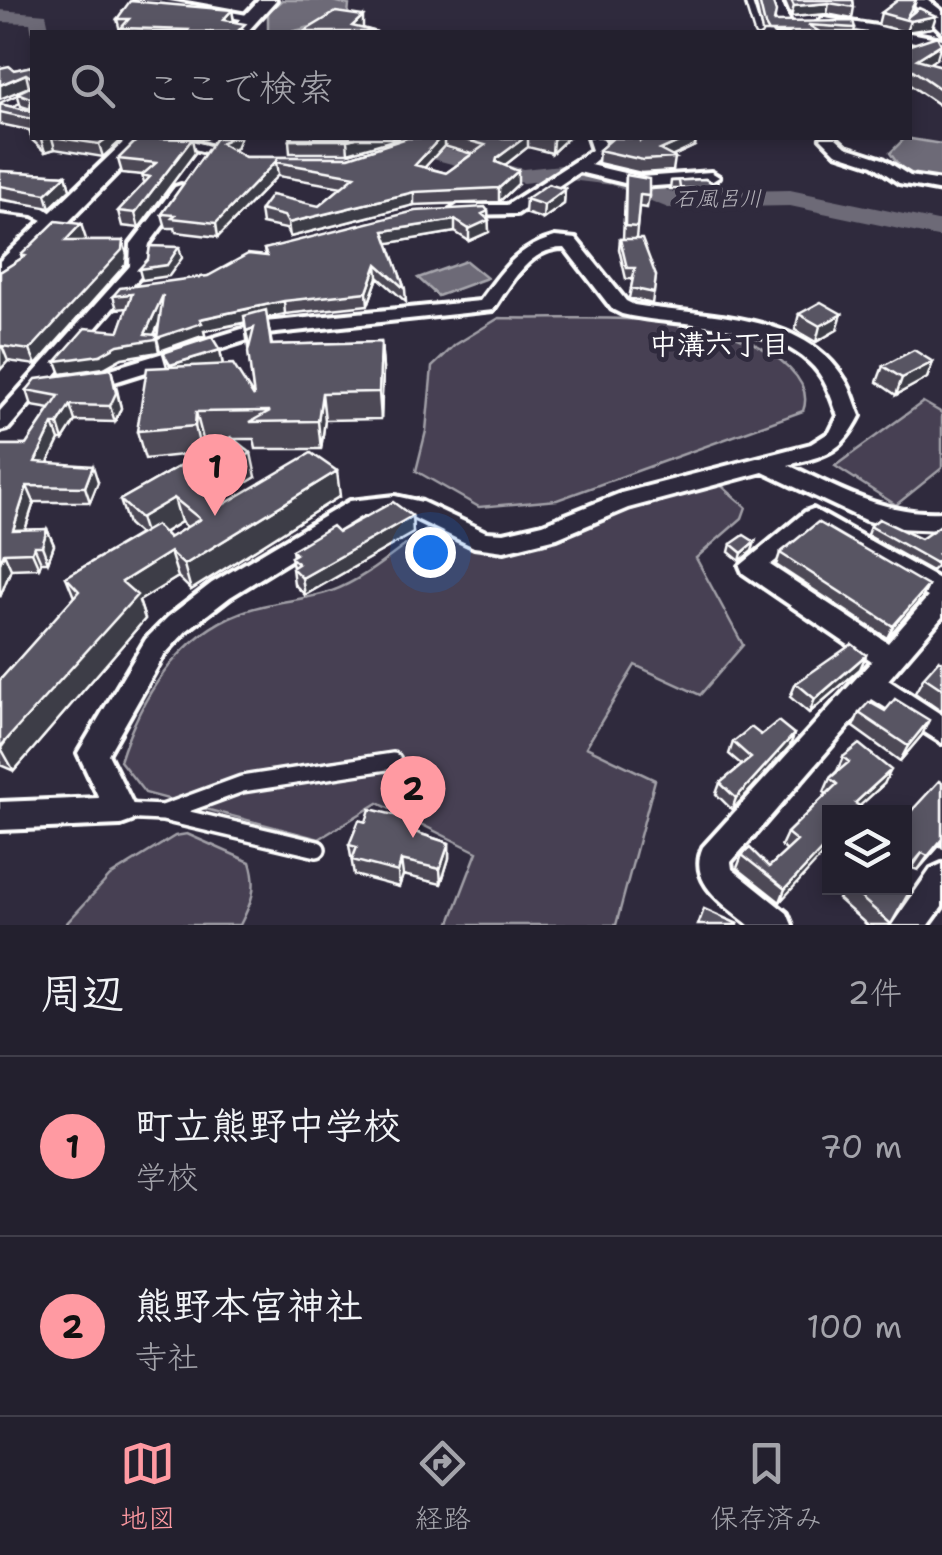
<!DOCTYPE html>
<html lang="ja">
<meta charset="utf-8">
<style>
:root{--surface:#23202e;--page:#2f2d3a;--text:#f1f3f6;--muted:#a3a3aa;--line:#403e4a;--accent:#ff9aa2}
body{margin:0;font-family:"Shantell Sans","Klee One",sans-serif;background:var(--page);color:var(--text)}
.controls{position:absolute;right:30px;bottom:30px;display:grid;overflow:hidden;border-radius:0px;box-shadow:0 5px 15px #0003}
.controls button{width:90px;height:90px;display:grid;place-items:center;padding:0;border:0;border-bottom:2px solid var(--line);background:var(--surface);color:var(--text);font:50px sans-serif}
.you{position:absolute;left:430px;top:552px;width:35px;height:35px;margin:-25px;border:8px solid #fff;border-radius:50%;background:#1a73e8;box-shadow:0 0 0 15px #1a73e833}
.badge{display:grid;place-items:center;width:65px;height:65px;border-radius:50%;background:var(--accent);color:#111;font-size:32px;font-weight:700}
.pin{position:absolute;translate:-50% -82px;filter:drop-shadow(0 2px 5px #0008)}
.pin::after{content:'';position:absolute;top:52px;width:35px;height:30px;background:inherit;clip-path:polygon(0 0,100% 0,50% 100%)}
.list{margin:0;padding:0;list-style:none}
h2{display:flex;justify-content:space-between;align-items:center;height:130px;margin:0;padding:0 40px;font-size:42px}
h2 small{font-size:32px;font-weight:400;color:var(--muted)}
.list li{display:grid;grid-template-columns:65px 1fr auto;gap:30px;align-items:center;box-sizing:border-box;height:180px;padding:0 40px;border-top:2px solid var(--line)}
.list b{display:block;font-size:38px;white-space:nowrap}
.list p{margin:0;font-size:32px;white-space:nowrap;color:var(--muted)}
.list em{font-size:32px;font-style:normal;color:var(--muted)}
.icon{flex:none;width:55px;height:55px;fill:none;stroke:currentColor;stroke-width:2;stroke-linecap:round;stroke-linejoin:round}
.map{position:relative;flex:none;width:942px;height:925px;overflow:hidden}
.search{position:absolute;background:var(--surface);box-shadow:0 5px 15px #0003;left:30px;right:30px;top:30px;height:110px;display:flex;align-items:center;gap:25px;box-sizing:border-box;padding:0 35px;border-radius:0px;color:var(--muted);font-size:38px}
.sheet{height:490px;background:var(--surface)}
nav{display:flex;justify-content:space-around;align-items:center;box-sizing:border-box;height:140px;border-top:2px solid var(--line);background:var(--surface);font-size:28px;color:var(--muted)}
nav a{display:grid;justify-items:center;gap:5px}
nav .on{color:var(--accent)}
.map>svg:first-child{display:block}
</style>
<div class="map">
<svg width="942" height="925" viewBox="0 0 942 925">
<rect width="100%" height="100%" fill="#2f2a3d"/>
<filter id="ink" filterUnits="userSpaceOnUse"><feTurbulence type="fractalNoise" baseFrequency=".01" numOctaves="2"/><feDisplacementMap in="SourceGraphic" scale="20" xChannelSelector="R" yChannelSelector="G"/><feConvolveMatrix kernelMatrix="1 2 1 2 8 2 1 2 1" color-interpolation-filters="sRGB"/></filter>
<g filter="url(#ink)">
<path fill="#464152" stroke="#a2a0a8" stroke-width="2.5" d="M499,318C584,321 728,305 790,369C802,381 809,395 803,411L557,500L479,507L416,471L426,431L432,367L455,345Z
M923,402L942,413V468L896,505L835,466Z
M716,481L746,507L742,518L696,558L743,645L700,695L635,665L586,747L655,780L616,925H449L477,852L378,803L319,839L145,793L120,761C140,699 177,636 242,612C270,601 303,601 332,591C366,579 399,548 429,528L517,548Z
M187,834L250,862C258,887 252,902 240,925H65L110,876L175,836Z"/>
<path fill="#6d6a77" stroke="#a7a6ad" stroke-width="2.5" d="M282,0H330L349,5L348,17L291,32H268V12Z
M905,138L942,144V185C911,179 907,178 890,153Z
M466,261L487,278L438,296L418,278Z"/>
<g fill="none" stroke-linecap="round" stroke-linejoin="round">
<path fill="#6d6a77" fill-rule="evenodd" d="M0,10L46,14L50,32L32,35L30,23L0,22Z
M369,138H406L523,169L561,165L617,171L672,192L790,190L942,222V238L790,206L668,208L612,185L561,179L523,183L373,143Z"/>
<defs>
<path id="lane-far1" d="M748,0L758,32
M1,107L32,93"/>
<path id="lane" d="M121,811L163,813L242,784L393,761
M163,813L317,849"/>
<path id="street" d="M135,0H164L258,17L252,21Z
M768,0H780L790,23L787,32H775L778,23Z
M824,18L890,28L896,32H869L820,25L818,22Z
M910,33L942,39V47L910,41Z
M156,138H181L220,149L212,154Z
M588,138H602L609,149L590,165L641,177L711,172L719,177L711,182L641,187L579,172L517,214L458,215L450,210L458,205H507L592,150Z
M821,138H836L846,147L883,159L910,176L942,181V191L899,183L873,165L836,153Z
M181,185L189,190L149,244L145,271L8,429L0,431V411L130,266L131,244L175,187Z
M0,201L43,207L63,221L55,226L33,215L0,211Z
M555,237L576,239L626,301L634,305C703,317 804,311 845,380C852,391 855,404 860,416C841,453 827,455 788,465C840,489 884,515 942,512V530L895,528L865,520L763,472L628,508L557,538L504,551L474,547L408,515H363L230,597L186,631L164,655L108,754L136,811L132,821L121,825L0,830V802L99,798L78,753L146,639L168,617L212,583L350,501L395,496L422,502L486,532L504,533L543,524L621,493L811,444L830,432L838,416C831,396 825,376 809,362C761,319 681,328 622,314L612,309L565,248C529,247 511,284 493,310L267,334L92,389H78L75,384L78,379L265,322L480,301C502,271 517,247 555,237Z
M813,509L942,581V617L888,680L942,715V743L872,699L731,862L732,869L787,913L792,925H749C726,905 687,883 703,847L872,661L743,573L740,566L805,512ZM814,530L928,597L888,643L770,565Z
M942,864V907L929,925H892L931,869Z"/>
<path id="secondary" d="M259,0H276L247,32H229Z
M909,0H928L942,11V32Z
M128,138H151L9,282L0,284V261Z"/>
</defs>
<use href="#lane-far1" stroke="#fff" stroke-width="11"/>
<use href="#lane" stroke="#fff" stroke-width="22"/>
<use href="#street" stroke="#fff" stroke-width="8"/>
<use href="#secondary" stroke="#fff" stroke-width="8"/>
<use href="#lane-far1" stroke="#2f2a3d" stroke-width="6"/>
<use href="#lane" stroke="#2f2a3d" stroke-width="15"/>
<use href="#street" fill="#2f2a3d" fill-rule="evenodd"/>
<use href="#secondary" fill="#2f2a3d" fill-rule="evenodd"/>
</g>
<path fill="#4d4956" stroke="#fff" stroke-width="2.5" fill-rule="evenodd" d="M755,0H772L774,22L855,28L854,32H762Z
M784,0H853L854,7L852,19L827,14L791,17Z
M916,0L912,14L932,28L905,32L878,25L881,13Z
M232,10L234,22L246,32H303L363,28L377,32H122V31H120L117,19Z
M910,45L937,58L929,63L942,66V107L910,85Z
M32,66V138H124L103,157L55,149L45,152L32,140L29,130L0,124V104L30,111L31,109L21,106L17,93L29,87L14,70Z
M139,138H208L206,139L189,138L195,153L139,228L122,226L118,211L144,183L142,175L122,173L118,159Z
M216,138L236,148L233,150L245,157H349L407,138H568L552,153L528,147L504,166L518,184L499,202L414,205L290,237L286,229L262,224L260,210L319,206L342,187L278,176V175L218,237L176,232L175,228H166L162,214ZM444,146L472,154L446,173L425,167Z
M400,138L348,153H290L289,140Z
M601,138H639L640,141L647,138H696L695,146L673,156L675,158L673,171L641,173L598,163L599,150L611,140Z
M0,171L66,175L70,189L50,208L0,199Z
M626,175L649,196L647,208L639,207L636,239L656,276L652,304L629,298L633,279H626L619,249L620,239H623Z
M705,179L726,189L725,197L679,195L678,189H670L671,181Z
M565,189L564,204L543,219L525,213L526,199Z
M488,211L489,232L469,241L455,232L388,243L405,289L406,302L378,277L368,305L285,314L267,318L272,345L381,342L383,369L381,419L325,420L321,449H256L254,439H234L256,477L215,501L221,506L340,496L191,590L178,577L139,601L145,619L14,771L0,765V680L74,597L66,577L139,534L128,524L120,500L227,439H203L201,453L145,459L137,431L167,367L163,353L220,350L223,365L254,397L245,323L204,331L205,335L160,351L159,323L154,335H156L159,352L122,358L104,368L61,374L119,331L128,308L117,309L113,296L208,276L265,256L264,249ZM181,522L187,527L169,538L164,533Z
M86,239L83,241H123L127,255L126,264L36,365L8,361L0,370V272L22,258L21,255Z
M799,314L837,330L816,342L795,330Z
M933,362L927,378L896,395L877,382L883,366Z
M116,385L121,408L115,422L75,421L63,440H59L48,463L98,482L90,502H34L25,530L47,529L54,545L48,562H41L39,568L11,569L0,597V445H26L50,409L32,406L27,390Z
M412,516L413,533L305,595L294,584L292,568L293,567L291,557L293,556L292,550L338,532Z
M879,519L938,565L932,571L867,535L870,526Z
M731,544L752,551L740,561L729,552Z
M780,553L928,586L922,598L887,638L776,565Z
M866,655L860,669L809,713L790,697L796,683Z
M942,662V712L915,693L924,677Z
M885,711L922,735L900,761L853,727L859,713Z
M794,734L790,746L732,810L716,794L720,783L742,765L729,754L733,742L761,735Z
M843,757L884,784L859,806L861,807L858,812H830L780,902L737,868L742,855L769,867L787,851L781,846L787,833L827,794L824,792L830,778L837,771Z
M942,783V847L940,845L918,870L912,868Z
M415,832L449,843V858L441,884L403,875L399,887L354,875L349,845Z
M845,888H901L908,894L890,925H867L838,899Z"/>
<path fill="#3e3c46" stroke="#fff" stroke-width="2.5" d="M829,3L827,14L791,17L794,6Z
M232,10L234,22L223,20Z
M363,16V28L359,32L352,26Z
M936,16L932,28L906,32L910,21Z
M941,44L937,58L915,72L917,59Z
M26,74L29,87L0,99V85Z
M47,138H52L55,149L45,152L41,139Z
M107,138H124L103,157L99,144Z
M230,138H240L236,148L223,156L221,143Z
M356,138H400L348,153L347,140Z
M440,138H444V146L415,178V165Z
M524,138H528V147L496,172L495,176L497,158Z
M555,138H568L552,153L553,140Z
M687,138H696L695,146L669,158L660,150Z
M192,139L195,153L139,228L135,213Z
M278,159L276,162L278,175L218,237L216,223Z
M518,171V184L499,202V188Z
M66,175L70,189L50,208L46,194Z
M565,189L564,204L543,219L544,205Z
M414,192V205L290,237L288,223Z
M488,211L489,232L469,241V229L482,214Z
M455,220V232L384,244V231Z
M81,224L86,239L69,256L65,241Z
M123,241L127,255L126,264L36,365L30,350Z
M179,247L182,258L169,276L142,280L139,269Z
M377,264L378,277L368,305L367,292Z
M163,295L166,308L152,339L156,335L159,352L122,358L104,368L61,374L56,361L145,334Z
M284,301L285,314L204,331L205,335L160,351L157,338L200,319Z
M842,314L837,330L816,342L820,326Z
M254,328L251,357L246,331Z
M381,342L383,369L381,419L379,392Z
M2,346L8,361L0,370V348Z
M220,350L223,366L174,381L170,365Z
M933,362L927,378L896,395L902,378Z
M111,369L121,408L115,422L110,406Z
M322,393L325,420L321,449L318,421Z
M70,405L75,421L63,440L58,424Z
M196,412L203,439L201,453L195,426Z
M53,424L59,440L41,477L35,462Z
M251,453L256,477L201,510L195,485Z
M93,466L98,482L90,502L85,487Z
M337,471L340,496L191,590L184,565Z
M27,486L34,502L20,546L13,530Z
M174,498L181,522L148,542L140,518Z
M412,516L413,533L305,595L302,578Z
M47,529L54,545L48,562L42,546Z
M755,542L752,551L740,561L742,553Z
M34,546L41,562L39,568L32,552Z
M170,552L178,577L139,601L145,619L14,771L1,748L122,582Z
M4,553L11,569L0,597V563Z
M928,586L922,598L887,638L893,626Z
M866,655L860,669L809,713L815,699Z
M929,720L922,735L900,761L908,746Z
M794,734L790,746L732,810L736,798Z
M891,770L884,784L853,812L855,803Z
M942,839V841L918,870L928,856Z
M830,841V847L780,902L785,889Z
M449,843V858L441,884L440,869Z
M922,853L912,868L904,878V874Z
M401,860L403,875L399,887L398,872Z"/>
<path fill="#595564" stroke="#fff" stroke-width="2.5" d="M759,0H772L776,12L774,22L853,21L855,28L808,25L820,32H769L765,25Z
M791,0H853L854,7L829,3L794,6Z
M898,0H916L906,18L919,8L936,16L910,21L881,13Z
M130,1L232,10L223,20L245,24L238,31L303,32L336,12L363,16L352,26L377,32H186L188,30L121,28L129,19H117Z
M937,36L941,44L917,59L942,66V90L910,68V45Z
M9,66L14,70L32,66V78L26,74L0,85V68Z
M32,86V119L0,112V104L30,111L31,98L17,93Z
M59,138H107L99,144Z
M139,138L192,139L135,213L118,211L150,177L142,175L156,163L118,159Z
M216,138H230L221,143L245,157H349L407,138H440L415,165L446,173L485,145L459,138H524L497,158L496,162L518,171L499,188L414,192L288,223L284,216L260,210L271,195L319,206L355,176L276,162L278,159L216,223L172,218L175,215L162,214Z
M290,138H356L347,140H289Z
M613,138H639L640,141L647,138H687L660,150L675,158L643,160L599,150Z
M0,171L66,175L46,194L0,186Z
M626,175L649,179V196L640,195L637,227L625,226Z
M705,179L726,189L680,188L679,181H671Z
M548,184L565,189L544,205L526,199Z
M485,207L488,211L482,214L489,220L469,229L455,220L384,231L405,289L377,264L367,292L284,301L200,319L202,323L157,338L163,295L145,334L156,335V339L118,345L100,355L56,361L85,328L119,331L132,294L113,296L120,288L208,276L248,254L267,256L264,249L415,211Z
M56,221L81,224L65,241H123L122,250L30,350L2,346L0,348V272L25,256L21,255Z
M620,239H642L656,276L654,293L631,288L635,268H627Z
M150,246L179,247L167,265L139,269L148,259Z
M821,302L842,314L820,326L799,314Z
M266,310L271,345L381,342L379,392L322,393L318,421L250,422L270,411L196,412L195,426L137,431L147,368L233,364L254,397L248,352L254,328L246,331L244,316Z
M212,337L220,350L170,365L163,353Z
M914,350L933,362L902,378L883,366Z
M111,369L116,393L110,406L70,405L58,424H53L35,462L93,466L85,487L27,486L13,530L47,529L42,546H34L32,552L4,553L0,563V445H26L59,396L27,390L36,379Z
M231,437L251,453L195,485L221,506L311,453L337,471L184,565L170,552L122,582L137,595L0,747V680L79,591L66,577L156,525L169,538L200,519L174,498L140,518L120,500Z
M393,502L412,516L302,578L292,568L298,564L291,557L296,554L292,550L332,526L338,532Z
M879,519L921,539L941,525L942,526V552L938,554L942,557L936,563L870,526Z
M818,522L928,586L893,626L780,553Z
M744,535L755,542L742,553L731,544Z
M852,644L866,655L815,699L796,683Z
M939,660L942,662V689L924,677Z
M895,699L929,720L908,746L859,713L869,702L885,711Z
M778,721L794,734L736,798L720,783L751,758L733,742L751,727L761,735Z
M859,744L891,770L855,803L861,807L856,812H830V841L785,889L742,855L750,848L769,867L797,841L787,833L837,784L830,778L849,762L843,757Z
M939,781L942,783V839L928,856L922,853L904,874V819Z
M370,809L414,820L411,831L449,843L440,869L401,860L398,872L352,860L357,847L349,845L359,820L366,822Z
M850,888H901L908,894L891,924Z
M704,909L738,924L737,925H698Z"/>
</g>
<g text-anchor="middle" stroke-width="10" stroke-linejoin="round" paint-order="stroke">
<g font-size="22" font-style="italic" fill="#b6b4bb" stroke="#2f2a3d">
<text x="718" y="206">石風呂川</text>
</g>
<g font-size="28" font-weight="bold" fill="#fff" stroke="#2f2a3d">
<text x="719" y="354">中溝六丁目</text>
</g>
</g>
</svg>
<div class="controls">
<button><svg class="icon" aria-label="layers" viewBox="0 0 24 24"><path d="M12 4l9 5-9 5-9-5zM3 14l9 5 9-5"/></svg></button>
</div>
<div class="you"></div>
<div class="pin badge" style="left:215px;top:516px">1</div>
<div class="pin badge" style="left:413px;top:838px">2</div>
<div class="search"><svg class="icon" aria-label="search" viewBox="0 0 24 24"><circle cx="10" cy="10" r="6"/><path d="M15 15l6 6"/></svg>ここで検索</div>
</div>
<section class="sheet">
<h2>周辺<small>2件</small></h2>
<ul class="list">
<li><span class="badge">1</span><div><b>町立熊野中学校</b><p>学校</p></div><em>70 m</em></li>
<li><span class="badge">2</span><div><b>熊野本宮神社</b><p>寺社</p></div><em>100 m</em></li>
</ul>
</section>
<nav>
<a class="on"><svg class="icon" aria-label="map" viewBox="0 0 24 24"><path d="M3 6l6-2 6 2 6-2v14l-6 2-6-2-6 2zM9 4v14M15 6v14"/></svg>地図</a>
<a><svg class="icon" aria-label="directions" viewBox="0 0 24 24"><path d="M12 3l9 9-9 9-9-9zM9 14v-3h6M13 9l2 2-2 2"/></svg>経路</a>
<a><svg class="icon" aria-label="saved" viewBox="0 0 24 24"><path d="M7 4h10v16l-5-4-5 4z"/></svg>保存済み</a>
</nav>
